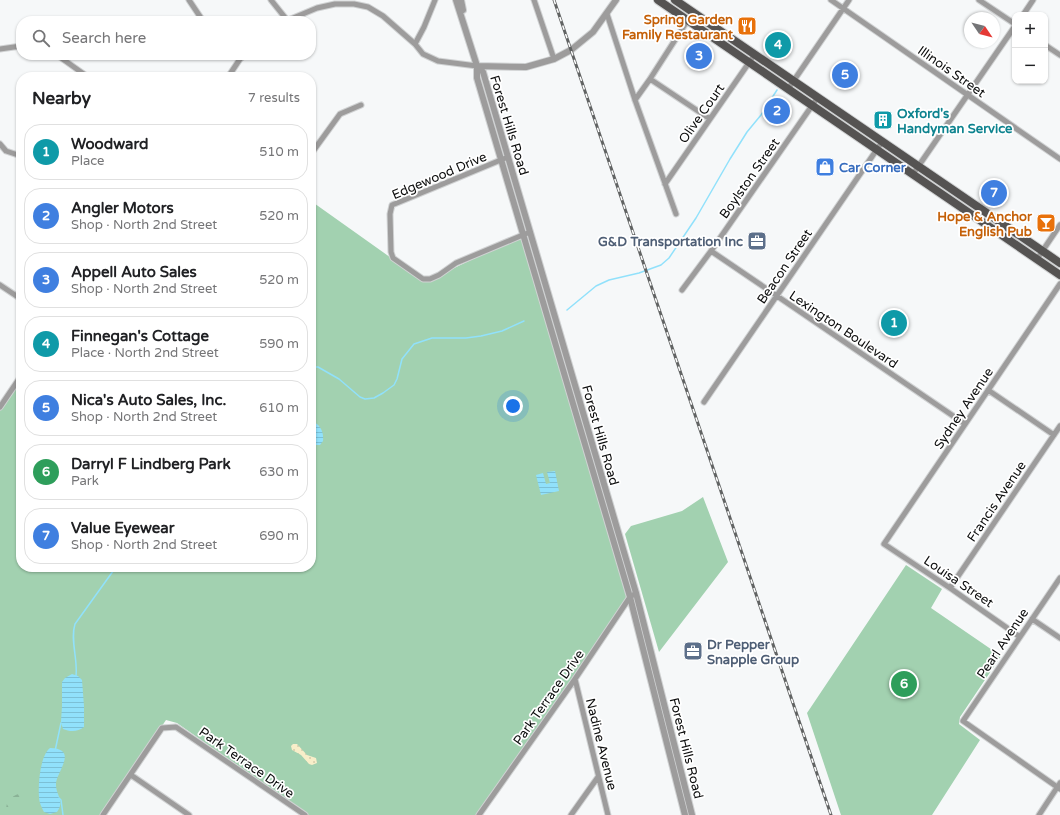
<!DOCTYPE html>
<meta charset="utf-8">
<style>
:root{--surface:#fff;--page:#f2f2f2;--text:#202124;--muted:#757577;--line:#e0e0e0;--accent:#db2777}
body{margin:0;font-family:"Varela Round",sans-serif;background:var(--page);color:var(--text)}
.controls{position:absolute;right:12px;top:12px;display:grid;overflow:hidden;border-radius:8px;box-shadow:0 1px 3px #0004}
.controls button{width:36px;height:36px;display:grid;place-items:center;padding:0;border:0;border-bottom:1px solid var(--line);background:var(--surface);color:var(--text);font:20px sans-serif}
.compass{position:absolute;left:964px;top:12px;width:36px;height:36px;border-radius:50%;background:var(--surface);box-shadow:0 1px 3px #0004;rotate:125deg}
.you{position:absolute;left:513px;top:406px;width:14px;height:14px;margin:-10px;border:3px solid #fff;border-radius:50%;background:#1a73e8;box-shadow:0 0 0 6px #1a73e833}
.badge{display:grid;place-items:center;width:26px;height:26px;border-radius:50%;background:var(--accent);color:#fff;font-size:13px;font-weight:700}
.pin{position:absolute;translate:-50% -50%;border:2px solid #fff;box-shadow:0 1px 4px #0006}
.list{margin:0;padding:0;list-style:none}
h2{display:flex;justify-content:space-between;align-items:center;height:52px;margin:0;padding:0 16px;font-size:17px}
h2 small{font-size:13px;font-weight:400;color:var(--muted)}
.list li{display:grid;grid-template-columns:26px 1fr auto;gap:12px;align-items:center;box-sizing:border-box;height:56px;margin:0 8px 8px;padding:0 8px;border:1px solid var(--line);border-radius:16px}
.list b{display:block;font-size:15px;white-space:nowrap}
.list p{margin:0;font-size:13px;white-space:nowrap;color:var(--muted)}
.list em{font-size:13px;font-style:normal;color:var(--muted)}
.icon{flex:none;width:22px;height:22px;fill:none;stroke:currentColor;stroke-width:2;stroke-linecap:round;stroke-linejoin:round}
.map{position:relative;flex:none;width:1060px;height:815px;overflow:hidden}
.search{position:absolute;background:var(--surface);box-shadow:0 1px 3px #0004;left:16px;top:16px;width:300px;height:44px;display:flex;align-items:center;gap:10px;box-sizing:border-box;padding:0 14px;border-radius:16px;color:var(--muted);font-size:15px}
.panel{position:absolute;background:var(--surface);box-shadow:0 1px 3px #0004;left:16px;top:72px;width:300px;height:500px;border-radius:16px}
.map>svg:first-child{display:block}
</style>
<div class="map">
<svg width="1060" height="815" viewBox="0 0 1060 815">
<defs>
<pattern id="forest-firs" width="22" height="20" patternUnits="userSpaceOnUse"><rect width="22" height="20" fill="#a2d1b0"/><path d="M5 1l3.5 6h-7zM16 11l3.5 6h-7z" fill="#8ab296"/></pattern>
<pattern id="sand-dots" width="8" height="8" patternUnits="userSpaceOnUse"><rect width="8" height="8" fill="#f8eec9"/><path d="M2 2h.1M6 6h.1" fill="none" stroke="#d3cbab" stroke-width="1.8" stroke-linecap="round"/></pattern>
<pattern id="water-rules" width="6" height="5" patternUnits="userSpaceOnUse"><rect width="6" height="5" fill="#91e1fb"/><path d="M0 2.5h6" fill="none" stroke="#7cc0d6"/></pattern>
</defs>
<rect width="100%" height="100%" fill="#f6f8f9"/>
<path fill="#a2d1b0" d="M311,201L425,282L521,236L628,599L479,815H308L177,723L166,720L102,815H0V409L21,378V567H311Z
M703,497L728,562L659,652L625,534L631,526L682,511Z
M906,565L942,589L931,608L1001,656L960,717L959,724L980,740L932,815H841L807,713Z"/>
<path fill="url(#forest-firs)" d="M21,793L27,794H34L31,803L26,799H16C11,803 9,808 11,815H6C6,802 7,798 21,793Z"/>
<path fill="url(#sand-dots)" d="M293,744H297L307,755L316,758L317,763L312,765L309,764L301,755L292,750L291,746Z"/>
<path fill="url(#water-rules)" d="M311,421C320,424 324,431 323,441L320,445H315L311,442Z
M555,471L559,491L541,495L536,475L543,473L546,484L550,483L547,472Z
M72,674L78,676L82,680L84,706V727C78,732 70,732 63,729L61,722L62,706V682L65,678Z
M50,748C80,749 55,773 56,785C56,795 65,801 57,812L50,814L44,812C42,808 39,802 39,797C38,784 40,756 50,748Z"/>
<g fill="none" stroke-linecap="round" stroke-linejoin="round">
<path stroke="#91e1fb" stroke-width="1.5" d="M567,310L596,286L609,280L639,273L661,265L669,258L696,218L730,159L747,132L761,115L777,90
M311,367H318L339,379L360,397L365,399L374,398L383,393L394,385L397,379L402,359L414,344L432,338H466L481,336L502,331L524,321
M76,676C78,659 70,640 75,624L116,567
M55,751L61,723
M59,798L61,800L63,815"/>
<defs>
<path id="minor" d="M189,0L203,21
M271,0L287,20
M534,0L554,59
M831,0L1060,159
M979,0L1015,24
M607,14L635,100L676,214
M1023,15L1033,0
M286,21L317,8L335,4H354L368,7L383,16L415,44L423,54L438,61L477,66
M415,44L424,27L435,0
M1045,45L1060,55
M0,49L21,46
M57,55L88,77
M228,77L240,59L245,55
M650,79L710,119
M788,89L849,0
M635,100L650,79L693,12
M0,144L6,151L21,156
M311,154L340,114L361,105
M508,157L392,205L390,214L391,252L393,258L423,279H430L439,275L456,263L530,232
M913,174L1015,26
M665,184L755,54
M711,251L965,424
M1037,259L1060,225
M0,285L21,299
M682,290L711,251L818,97
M988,390L1054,435
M704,402L882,142
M0,407L21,376
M1060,578L963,721L1060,789
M950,588L1060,426
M1032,619L1060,638
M1020,637L950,588L884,544L1060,284
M575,679L608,815
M131,775L189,815
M103,815L162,728L176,727L305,815
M479,815L575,679L630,597L636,593
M571,815L598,777
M1039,815L1060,783"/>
<path id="tertiary" d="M456,0L477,66V78L630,597L685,815
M461,0L463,10
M477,66L483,72L636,593L692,815
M477,66L526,67L554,59L571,50L593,32L616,0"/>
<path id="primary" d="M658,0L1060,275
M675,0L1060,263"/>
</defs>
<use href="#minor" stroke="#d0d2d3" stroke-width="7"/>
<use href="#tertiary" stroke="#d0d2d3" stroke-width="8"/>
<use href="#primary" stroke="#d0d2d3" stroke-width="10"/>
<use href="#minor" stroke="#9d9c9c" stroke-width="5"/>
<use href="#tertiary" stroke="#9d9c9c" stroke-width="6"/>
<use href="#primary" stroke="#555352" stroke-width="8"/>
<defs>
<path id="rail" d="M554,0L831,815"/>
</defs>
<use href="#rail" stroke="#616363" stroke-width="3"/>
<use href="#rail" stroke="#fff" stroke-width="1.5" stroke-dasharray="4.5" stroke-linecap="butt"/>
</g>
<defs>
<symbol id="restaurant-square" viewBox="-11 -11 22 22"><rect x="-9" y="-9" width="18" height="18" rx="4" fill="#e8710a" stroke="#fff"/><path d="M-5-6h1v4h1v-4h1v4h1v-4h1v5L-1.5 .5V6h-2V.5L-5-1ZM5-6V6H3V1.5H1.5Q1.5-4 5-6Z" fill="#fff"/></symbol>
<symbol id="building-square" viewBox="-11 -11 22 22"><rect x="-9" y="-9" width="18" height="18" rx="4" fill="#0f9aa8" stroke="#fff"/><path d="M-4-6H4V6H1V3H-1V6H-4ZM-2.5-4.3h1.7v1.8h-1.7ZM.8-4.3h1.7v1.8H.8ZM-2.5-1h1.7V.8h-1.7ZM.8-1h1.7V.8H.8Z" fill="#fff"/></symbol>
<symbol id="shop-square" viewBox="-11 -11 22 22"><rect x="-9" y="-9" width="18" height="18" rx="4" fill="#3f7fe0" stroke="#fff"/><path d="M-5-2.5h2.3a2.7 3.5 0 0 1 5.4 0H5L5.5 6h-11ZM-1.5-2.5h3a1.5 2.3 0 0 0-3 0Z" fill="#fff"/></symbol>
<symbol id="bar-square" viewBox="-11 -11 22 22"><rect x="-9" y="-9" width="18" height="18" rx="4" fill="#e8710a" stroke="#fff"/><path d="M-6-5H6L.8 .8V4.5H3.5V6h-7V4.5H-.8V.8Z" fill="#fff"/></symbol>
<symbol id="office-square" viewBox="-11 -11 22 22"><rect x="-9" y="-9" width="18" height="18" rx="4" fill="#5c6f8a" stroke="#fff"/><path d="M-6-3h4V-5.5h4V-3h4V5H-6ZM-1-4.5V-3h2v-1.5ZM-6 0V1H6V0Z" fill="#fff"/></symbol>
</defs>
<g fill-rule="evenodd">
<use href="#restaurant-square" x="736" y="15" width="22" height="22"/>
<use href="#building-square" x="872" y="109" width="22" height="22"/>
<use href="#shop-square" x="814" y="156" width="22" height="22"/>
<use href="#bar-square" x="1035" y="212" width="22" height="22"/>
<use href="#office-square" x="746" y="230" width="22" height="22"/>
<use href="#office-square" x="682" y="640" width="22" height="22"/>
</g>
<g text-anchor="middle" stroke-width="3.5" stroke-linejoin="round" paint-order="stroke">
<g font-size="13" font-weight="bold" fill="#c56008" stroke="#fff" text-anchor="end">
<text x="733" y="24">Spring Garden<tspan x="733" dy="15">Family Restaurant</tspan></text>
<text x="1032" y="221">Hope &amp; Anchor<tspan x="1032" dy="15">English Pub</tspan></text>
</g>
<g font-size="13" fill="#0b0c0c" stroke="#fff">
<text transform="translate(952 71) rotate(35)" y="5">Illinois Street</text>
<text transform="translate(701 113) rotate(-55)" y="5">Olive Court</text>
<text transform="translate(510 125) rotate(73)" y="5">Forest Hills Road</text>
<text transform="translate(439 175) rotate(-23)" y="5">Edgewood Drive</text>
<text transform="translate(749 178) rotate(-55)" y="5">Boylston Street</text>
<text transform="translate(784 266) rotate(-56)" y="5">Beacon Street</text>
<text transform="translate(844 329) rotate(34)" y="5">Lexington Boulevard</text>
<text transform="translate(963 408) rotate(-56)" y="5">Sydney Avenue</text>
<text transform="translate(601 435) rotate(74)" y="5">Forest Hills Road</text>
<text transform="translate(996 501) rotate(-56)" y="5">Francis Avenue</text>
<text transform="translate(959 581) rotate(34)" y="5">Louisa Street</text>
<text transform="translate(1002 643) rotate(-56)" y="5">Pearl Avenue</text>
<text transform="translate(548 697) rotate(-55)" y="5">Park Terrace Drive</text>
<text transform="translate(602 744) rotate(76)" y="5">Nadine Avenue</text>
<text transform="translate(687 748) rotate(76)" y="5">Forest Hills Road</text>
<text transform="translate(247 762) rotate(35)" y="5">Park Terrace Drive</text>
</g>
<g font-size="13" font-weight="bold" fill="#0d838f" stroke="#fff" text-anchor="start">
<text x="897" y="118">Oxford's<tspan x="897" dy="15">Handyman Service</tspan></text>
</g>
<g font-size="13" font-weight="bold" fill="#366cbe" stroke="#fff" text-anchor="start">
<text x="839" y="172">Car Corner</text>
</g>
<g font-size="13" font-weight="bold" fill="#4e5e75" stroke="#fff" text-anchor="end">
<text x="743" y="246">G&amp;D Transportation Inc</text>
<text x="707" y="649" text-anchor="start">Dr Pepper<tspan x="707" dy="15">Snapple Group</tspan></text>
</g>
</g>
</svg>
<div class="controls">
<button>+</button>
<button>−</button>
</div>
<svg class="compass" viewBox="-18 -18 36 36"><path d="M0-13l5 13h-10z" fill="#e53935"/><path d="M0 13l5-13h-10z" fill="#757577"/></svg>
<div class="you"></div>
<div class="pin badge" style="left:894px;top:323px;background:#0f9aa8">1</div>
<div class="pin badge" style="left:777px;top:111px;background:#3f7fe0">2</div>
<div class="pin badge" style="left:699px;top:56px;background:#3f7fe0">3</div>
<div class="pin badge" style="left:778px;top:45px;background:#0f9aa8">4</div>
<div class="pin badge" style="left:845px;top:75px;background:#3f7fe0">5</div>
<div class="pin badge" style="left:904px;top:684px;background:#2e9e5b">6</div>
<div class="pin badge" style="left:994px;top:193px;background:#3f7fe0">7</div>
<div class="search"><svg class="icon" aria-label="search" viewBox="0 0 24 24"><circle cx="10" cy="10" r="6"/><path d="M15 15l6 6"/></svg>Search here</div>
<section class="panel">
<h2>Nearby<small>7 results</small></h2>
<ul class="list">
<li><span class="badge" style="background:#0f9aa8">1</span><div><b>Woodward</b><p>Place</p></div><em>510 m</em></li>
<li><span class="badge" style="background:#3f7fe0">2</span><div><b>Angler Motors</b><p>Shop · North 2nd Street</p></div><em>520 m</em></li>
<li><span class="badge" style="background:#3f7fe0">3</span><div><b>Appell Auto Sales</b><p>Shop · North 2nd Street</p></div><em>520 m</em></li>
<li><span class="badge" style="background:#0f9aa8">4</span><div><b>Finnegan's Cottage</b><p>Place · North 2nd Street</p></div><em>590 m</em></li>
<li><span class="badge" style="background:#3f7fe0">5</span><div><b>Nica's Auto Sales, Inc.</b><p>Shop · North 2nd Street</p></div><em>610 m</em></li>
<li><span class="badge" style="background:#2e9e5b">6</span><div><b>Darryl F Lindberg Park</b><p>Park</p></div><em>630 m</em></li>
<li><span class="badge" style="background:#3f7fe0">7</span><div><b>Value Eyewear</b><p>Shop · North 2nd Street</p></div><em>690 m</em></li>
</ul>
</section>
</div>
